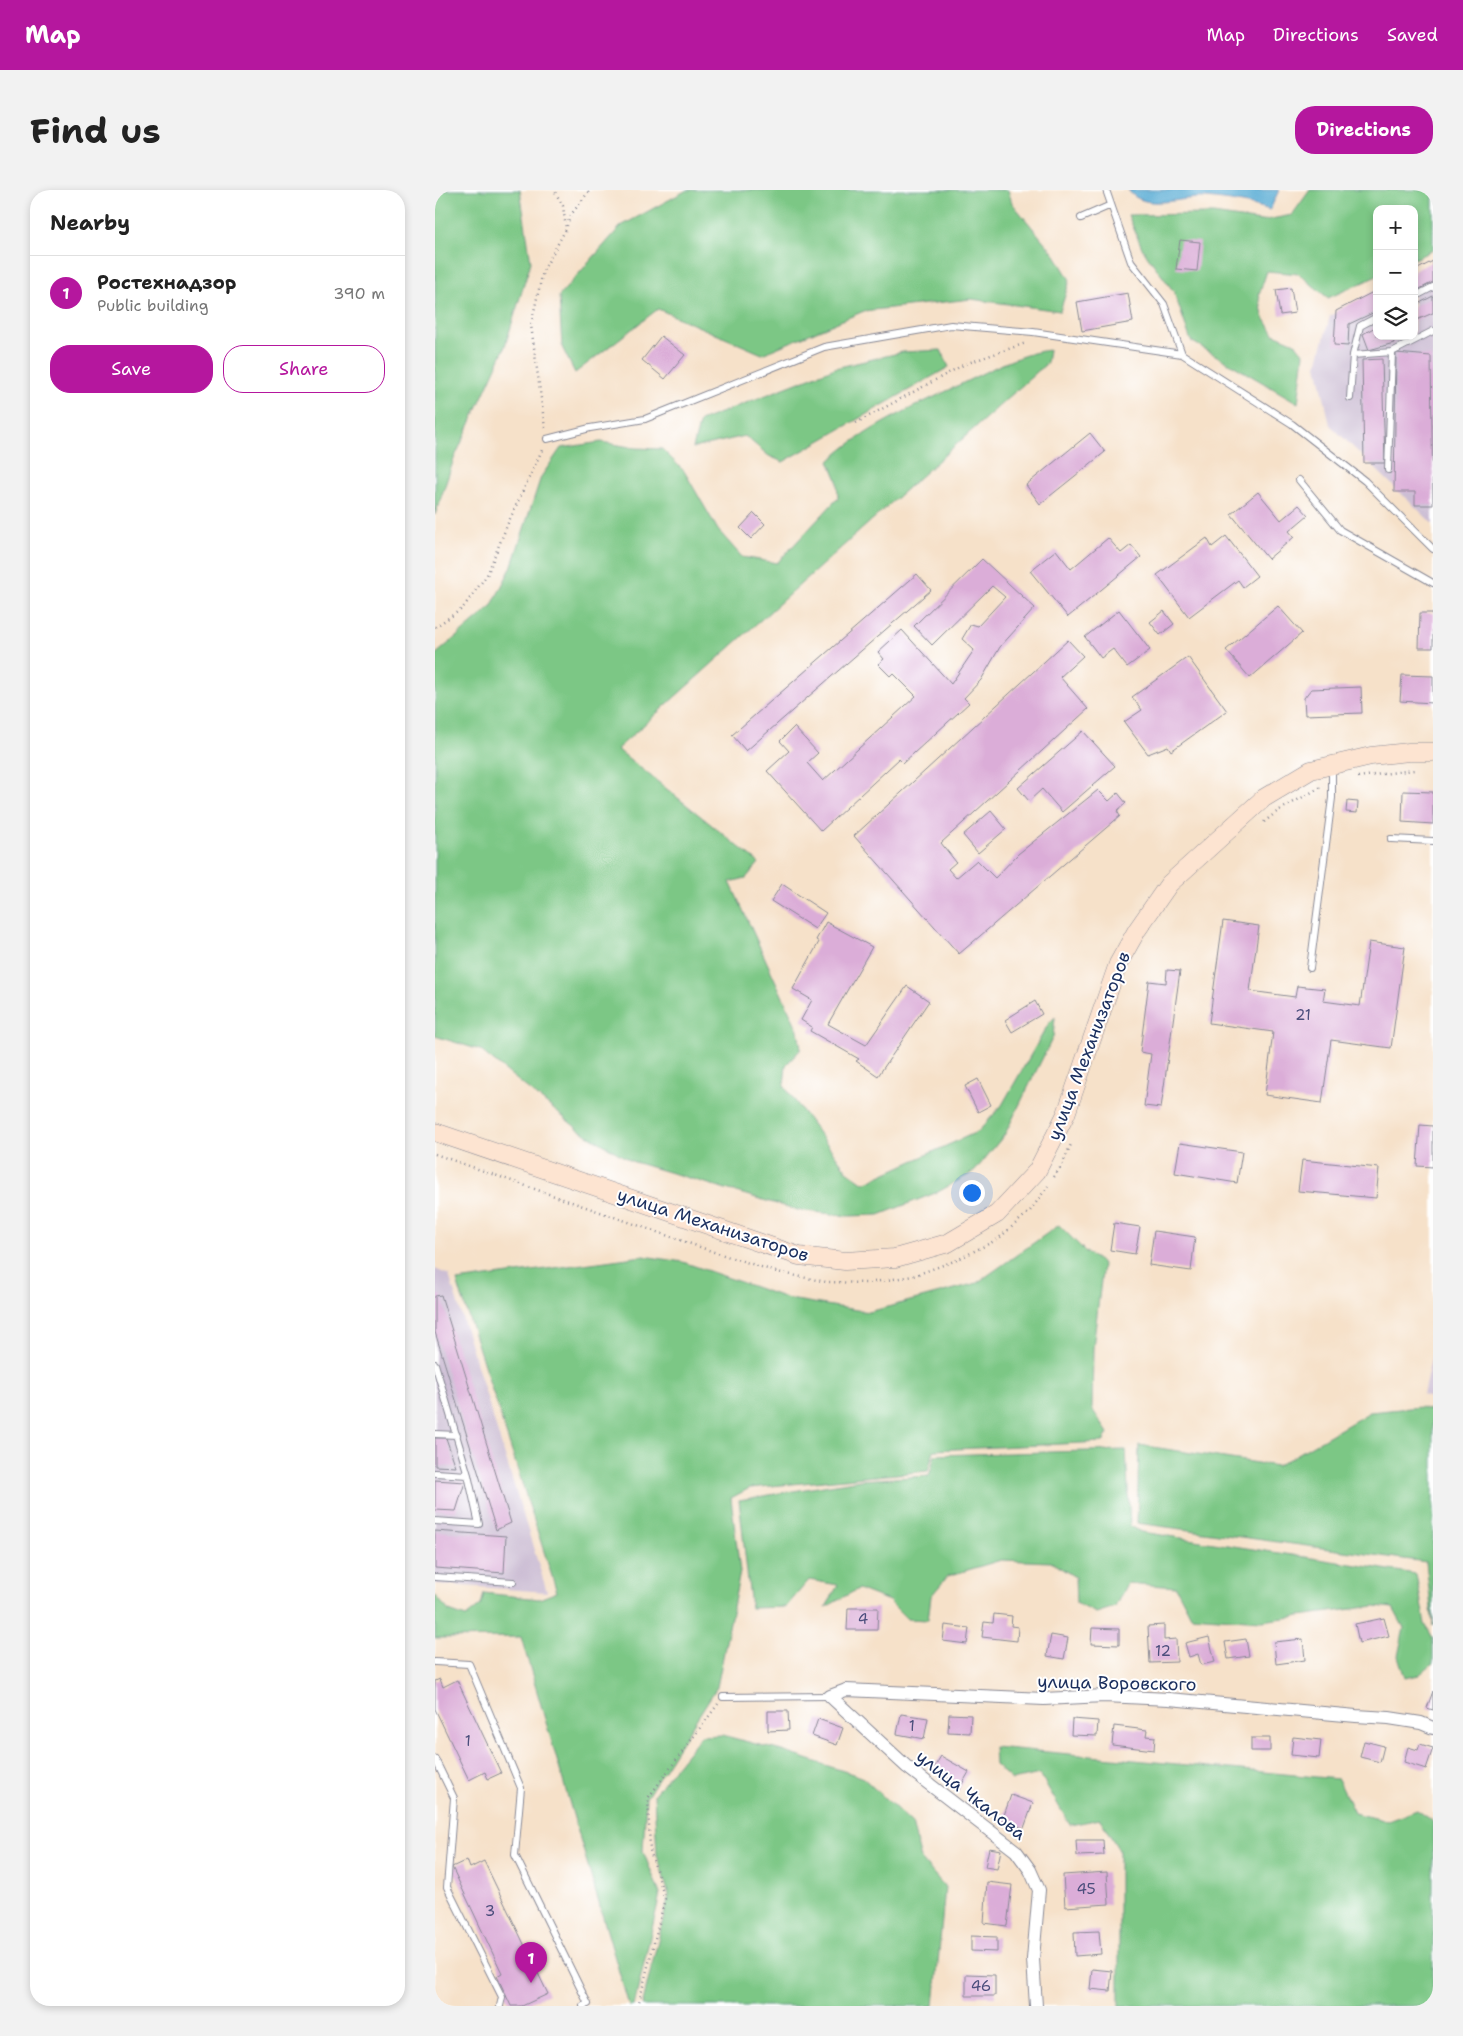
<!DOCTYPE html>
<meta charset="utf-8">
<style>
:root{--surface:#fff;--page:#f2f2f2;--text:#222;--muted:#767676;--line:#e0e0e0;--accent:#b5179e}
body{margin:0;font-family:"Shantell Sans",sans-serif;background:var(--page);color:var(--text)}
.controls{position:absolute;right:15px;top:15px;display:grid;overflow:hidden;border-radius:10px;box-shadow:0 2px 8px #0003}
.controls button{width:45px;height:45px;display:grid;place-items:center;padding:0;border:0;border-bottom:1px solid var(--line);background:var(--surface);color:var(--text);font:25px sans-serif}
.you{position:absolute;left:536px;top:1002px;width:18px;height:18px;margin:-12px;border:4px solid #fff;border-radius:50%;background:#1a73e8;box-shadow:0 0 0 8px #1a73e833}
.badge{display:grid;place-items:center;width:32px;height:32px;border-radius:50%;background:var(--accent);color:#fff;font-size:16px;font-weight:700}
.pin{position:absolute;translate:-50% -41px;filter:drop-shadow(0 1px 2px #0008)}
.pin::after{content:'';position:absolute;top:26px;width:18px;height:15px;background:inherit;clip-path:polygon(0 0,100% 0,50% 100%)}
.list{margin:0;padding:0;list-style:none}
h2{display:flex;justify-content:space-between;align-items:center;height:65px;margin:0;padding:0 20px;font-size:21px}
h2 small{font-size:16px;font-weight:400;color:var(--muted)}
.list li{display:grid;grid-template-columns:32px 1fr auto;gap:15px;align-items:center;box-sizing:border-box;height:75px;padding:0 20px;border-top:1px solid var(--line)}
.list b{display:block;font-size:19px;white-space:nowrap}
.list p{margin:0;font-size:16px;white-space:nowrap;color:var(--muted)}
.list em{font-size:16px;font-style:normal;color:var(--muted)}
.actions{display:flex;gap:10px;padding:15px 20px}
.actions a{flex:1;padding:11px 0;border:1px solid var(--accent);border-radius:20px;text-align:center;font-size:18px;color:var(--accent)}
.actions .main{background:var(--accent);color:#fff}
.icon{flex:none;width:28px;height:28px;fill:none;stroke:currentColor;stroke-width:2;stroke-linecap:round;stroke-linejoin:round}
.map{position:relative;flex:none;width:998px;height:1816px;overflow:hidden;border-radius:20px}
header{display:flex;align-items:center;gap:30px;box-sizing:border-box;height:70px;padding:0 25px;background:var(--accent);color:#fff}
header strong{font-size:24px}
nav{display:flex;gap:28px;margin-inline-start:auto;font-size:18px}
.intro{display:flex;align-items:center;justify-content:space-between;box-sizing:border-box;height:120px;padding:0 30px}
h1{margin:0;font-size:35px}
.button{padding:12px 22px;border-radius:20px;background:var(--accent);color:#fff;font-size:18px;font-weight:700}
main{display:flex;gap:30px;padding:0 30px}
aside{flex:1;background:var(--surface);border-radius:20px;box-shadow:0 2px 8px #0003}
.map>svg:first-child{display:block}
</style>
<header>
<strong>Map</strong>
<nav><a>Map</a><a>Directions</a><a>Saved</a></nav>
</header>
<div class="intro"><h1>Find us</h1><a class="button">Directions</a></div>
<main>
<aside>
<h2>Nearby<small></small></h2>
<ul class="list">
<li><span class="badge">1</span><div><b>Ростехнадзор</b><p>Public building</p></div><em>390 m</em></li>
</ul>
<div class="actions"><a class="main">Save</a><a>Share</a></div>
</aside>
<div class="map">
<svg width="998" height="1816" viewBox="0 0 998 1816">
<rect width="100%" height="100%" fill="#fff"/>
<filter id="ink" filterUnits="userSpaceOnUse"><feTurbulence type="fractalNoise" baseFrequency=".02" numOctaves="2"/><feDisplacementMap in="SourceGraphic" scale="10" xChannelSelector="R" yChannelSelector="G"/><feConvolveMatrix kernelMatrix="1 2 1 2 8 2 1 2 1" color-interpolation-filters="sRGB"/></filter>
<filter id="wash" filterUnits="userSpaceOnUse"><feTurbulence type="fractalNoise" baseFrequency=".0096" numOctaves="4" result="noise"/><feDisplacementMap in="SourceGraphic" scale="20" xChannelSelector="R" yChannelSelector="G"/><feGaussianBlur stdDeviation="1.12" result="paint"/><feColorMatrix in="noise" values="0 0 0 0 0 0 0 0 0 0 0 0 0 0 0 0 0 1.4 0 .05"/><feComposite in="paint" operator="in"/></filter>
<g filter="url(#wash)">
<rect width="100%" height="100%" fill="#f6e1c9"/>
<path fill="#ccbed4" d="M998,75V334L895,235L882,175L895,126L942,103V146H979V84Z
M0,1079L14,1085L112,1402L0,1394Z
M998,1159V1209L988,1205Z"/>
<path fill="#7cc785" stroke="#4c7b72" d="M0,0H85L96,72L69,159L19,269L0,325Z
M252,0H573L577,13L620,65L635,90L625,121L536,109L429,121L327,164L223,119L140,183L127,157L124,106L186,36Z
M875,0H998V60L979,69V19H942V86L893,108L864,84L832,81L824,105L828,126L839,144L860,153L869,164L863,213L756,151L739,102L708,60L693,25L778,24L826,31L857,25Z
M506,160L514,177L348,272L334,266L310,246L258,258L265,231L400,178L468,162Z
M614,160L612,173L182,559L324,673L311,688L295,692L363,840L366,859L351,875L349,896L412,981L429,993L544,941L567,915L614,833L620,827L618,847L570,944L540,981L503,1002L444,1025L414,1026L362,1020L196,971L143,939L45,860L0,846V465L56,417L76,378L106,287L126,258L166,252L201,258L227,259L249,281L283,340L307,367L342,373L403,308L402,290L394,271C431,237 477,218 522,196C551,182 582,164 614,160Z
M624,1035L651,1062L668,1074L658,1158L657,1219L673,1243L668,1252L499,1260L493,1281L315,1298L296,1308L305,1382L282,1497L211,1608L208,1661L225,1704L199,1816H194L86,1447L0,1448V1405L14,1421L31,1427L46,1415L49,1403L104,1409L122,1402L22,1091L208,1066L248,1072L354,1109L434,1122L542,1093Z
M985,1217L998,1221V1436L991,1372L702,1333L704,1255L842,1276L935,1222Z
M691,1260L695,1336L707,1342L981,1384L990,1434L998,1448V1473L984,1485L970,1488L963,1466L969,1438L958,1418L940,1416L827,1431L756,1426L741,1397L692,1393L680,1417L661,1423L641,1413L640,1387L616,1372L566,1370L513,1386L496,1406L493,1430L472,1429L454,1411L423,1399L391,1417L403,1395L374,1390L351,1417L316,1418L304,1310L425,1290L494,1286L500,1265Z
M287,1545L347,1561L427,1587L477,1633L486,1669L510,1697L499,1816H207L234,1705L222,1665L219,1604L266,1546Z
M559,1557L903,1589L919,1623L953,1631L982,1620L998,1631V1816H684V1660L665,1629L635,1635L605,1584L577,1590L560,1575Z"/>
<path fill="#58acd4" stroke="#3a6e99" d="M693,0H844L835,20C814,13 792,10 770,8C747,6 710,23 693,0Z"/>
<g id="blocks">
<path fill="#dbadd8" d="M745,50L765,52L762,81L741,79Z
M998,71V92L979,102V81Z
M856,98L860,123L845,125L841,100Z
M942,100V121L914,134L913,156L899,155L901,121Z
M693,103L698,132L647,141L642,112Z
M998,106V123L979,131V116Z
M942,136V146H957L959,153L934,160L928,144Z
M226,146L250,165L230,189L207,170Z
M961,163L996,166L998,315H980V302H959Z
M947,169L950,273H929L927,170Z
M655,243L670,262L605,314L591,295Z
M823,302L846,330L864,315L873,325L854,341L859,347L833,369L796,324Z
M319,323L330,334L316,349L305,338Z
M791,346L822,386L808,397L803,390L754,427L722,385L772,348L777,357Z
M673,348L686,363L696,355L706,367L633,427L595,381L621,360L636,379Z
M547,369L600,418L565,457L546,490L529,508L534,513L468,573L464,569L386,641L332,581L354,561L345,551L359,537L383,563L372,573L388,591L481,506L458,483L455,486L443,474L449,469L443,462L467,440L516,494L539,460L527,449L536,434L543,436L570,407L557,396L497,455L479,436Z
M482,384L496,400L311,561L297,545Z
M843,416L867,443L815,488L791,460Z
M684,420L715,460L692,477L678,459L666,468L650,447Z
M729,421L739,434L725,445L715,432Z
M985,423H998V458H984Z
M633,450L648,466L625,487L653,519L506,653L521,672L513,679L521,688L542,670L560,688L583,664L663,600L674,611L683,603L691,613L682,621L685,626L524,764L419,646Z
M753,467L792,521L736,561L733,556L713,564L689,532L707,520L697,507Z
M967,485L998,486V513L965,511Z
M926,497L927,523L870,525L869,508L876,499Z
M648,541L680,576L627,622L607,599L594,611L583,598Z
M968,601L998,602V634L967,632Z
M912,611L923,612L922,623L911,622Z
M556,621L571,639L543,663L528,645Z
M347,694L391,723L380,739L336,711Z
M788,731L824,736L815,801L860,807L862,796L890,799L888,811L925,816L934,752L970,757L956,858L896,850L887,913L830,905L838,842L774,833Z
M391,732L437,757L393,834L431,855L472,796L494,811L443,886L421,871L424,869L375,841L377,837L366,830L377,810L358,799L384,752L381,750Z
M732,780L745,781L726,918L709,916L716,864L705,862L714,791L731,793Z
M600,811L607,824L577,842L570,830Z
M543,889L556,915L543,922L530,896Z
M985,935L998,936V977L982,976Z
M745,953L807,962L802,993L740,983Z
M867,970L944,978L941,1008L863,1001Z
M679,1033L705,1037L700,1064L675,1060Z
M719,1041L760,1047L756,1081L714,1075Z
M6,1105L76,1333L61,1340L0,1142V1106Z
M0,1248H11L21,1277L0,1276Z
M0,1290L30,1292L21,1321L0,1320Z
M0,1341L71,1346L69,1383L0,1378Z
M413,1418H443L442,1440H412Z
M559,1424L577,1426L576,1436L583,1437L582,1451L547,1447L549,1432L558,1433Z
M949,1428L954,1446L924,1453L920,1434Z
M510,1435L534,1438L532,1454L508,1451Z
M729,1435V1450L741,1449L742,1472L715,1473L713,1436Z
M657,1438L684,1439V1455L656,1454Z
M616,1445L633,1448L629,1469L612,1466Z
M774,1447L780,1472L766,1475L763,1464L754,1467L750,1453Z
M811,1449L814,1466L793,1469L790,1452Z
M868,1449L870,1470L841,1474L839,1452Z
M5,1489L8,1497L22,1490L66,1583L53,1589L50,1582L34,1590L0,1519V1491Z
M998,1501V1520L992,1518Z
M333,1521H353L354,1540L333,1541Z
M466,1524L493,1528L489,1549L462,1544Z
M514,1524L536,1525L535,1543L513,1542Z
M383,1529L408,1538L402,1555L377,1546Z
M637,1529L663,1531L662,1546L636,1545Z
M679,1536L712,1540L711,1546L720,1547L719,1560L677,1555Z
M858,1547L886,1550L884,1568L856,1565Z
M816,1548H835V1561H816Z
M929,1551L949,1556L945,1572L925,1567Z
M985,1554L998,1558L991,1579L969,1572L973,1557L983,1560Z
M506,1566L534,1582L523,1601L512,1595L515,1589L498,1579Z
M576,1605L598,1613L589,1638L567,1631Z
M641,1650H668L669,1665L642,1666Z
M554,1658L566,1660L562,1679L550,1677Z
M32,1670L35,1678L49,1671L113,1804L87,1816H76L62,1786L67,1783L17,1677Z
M672,1682L674,1714L630,1717L628,1685Z
M552,1692L577,1695L572,1736L549,1733Z
M664,1741L666,1764L640,1766L639,1742Z
M536,1746L562,1747V1762L536,1761Z
M657,1779L677,1781L675,1801L655,1799Z
M531,1784L560,1785V1806H531Z"/>
</g>
</g>
<g filter="url(#ink)">
<use href="#blocks" fill-opacity="0" stroke="#888894" stroke-width="1"/>
<g fill="none" stroke-linecap="round" stroke-linejoin="round">
<defs>
<path id="lane" d="M671,0L696,72L729,114L747,164
M646,28L676,15
M979,107L998,97
M918,165L957,162L998,141
M915,208L918,165L925,136L942,127
M112,249L155,238L210,229L389,157L516,135L598,142L747,164L857,234L930,291L998,359
M953,280L957,162
M864,290L905,340L998,393
M956,649L998,651
M875,778L897,608V578
M0,1174L33,1285L44,1334L0,1331
M0,1244L22,1245
M0,1283L33,1285
M0,1387L78,1392
M0,1472L34,1474L86,1598L80,1665L153,1814L148,1816
M288,1507L395,1506
M0,1569L19,1608L12,1697L67,1807L65,1816"/>
<path id="street" d="M601,1816L598,1769L604,1700L595,1680L581,1661L472,1577L395,1506L411,1500L609,1509L669,1506L734,1509L921,1526L954,1528L986,1533L998,1538"/>
<path id="secondary" d="M0,942L364,1066L410,1071L460,1068L513,1053L562,1024L602,981L631,924L683,774L702,740L734,694L829,608L876,580L936,566L974,562H998"/>
</defs>
<use href="#lane" stroke="#888894" stroke-width="8"/>
<use href="#street" stroke="#888894" stroke-width="14"/>
<use href="#secondary" stroke="#888894" stroke-width="19"/>
<path stroke="#888894" stroke-width="2.5" stroke-dasharray="1 4" stroke-linecap="butt" d="M132,36L135,26L155,0
M421,233L530,174L591,153
M110,238L96,135L108,81L131,39L128,16L119,0
M0,437L27,419L52,385L73,333L108,258
M923,587L979,580
M829,632L843,621L886,597
M0,964L279,1062L342,1082L391,1092L432,1093L478,1086L522,1070L563,1049L595,1021L613,996
M619,987L627,975L637,952
M203,1816L230,1709L215,1660L213,1608L283,1514"/>
<use href="#lane" stroke="#fff" stroke-width="6"/>
<use href="#street" stroke="#fff" stroke-width="12"/>
<use href="#secondary" stroke="#fde4d1" stroke-width="18"/>
</g>
</g>
<g text-anchor="middle" stroke-width="4" stroke-linejoin="round" paint-order="stroke">
<g font-size="15" fill="#4b4e7c">
<text x="868" y="830">21</text>
<text x="428" y="1434">4</text>
<text x="728" y="1466">12</text>
<text x="477" y="1541">1</text>
<text x="33" y="1556">1</text>
<text x="651" y="1704">45</text>
<text x="55" y="1726">3</text>
<text x="546" y="1801">46</text>
</g>
<g font-size="18" fill="#1b2f5e" stroke="#fff">
<text transform="translate(654 856) rotate(-69)" y="6">улица Механизаторов</text>
<text transform="translate(278 1035) rotate(18)" y="6">улица Механизаторов</text>
<text transform="translate(682 1493) rotate(1)" y="6">улица Воровского</text>
<text transform="translate(536 1605) rotate(38)" y="6">улица Чкалова</text>
</g>
</g>
</svg>
<div class="controls">
<button>+</button>
<button>−</button>
<button><svg class="icon" aria-label="layers" viewBox="0 0 24 24"><path d="M12 4l9 5-9 5-9-5zM3 14l9 5 9-5"/></svg></button>
</div>
<div class="you"></div>
<div class="pin badge" style="left:96px;top:1793px">1</div>
</div>
</main>
